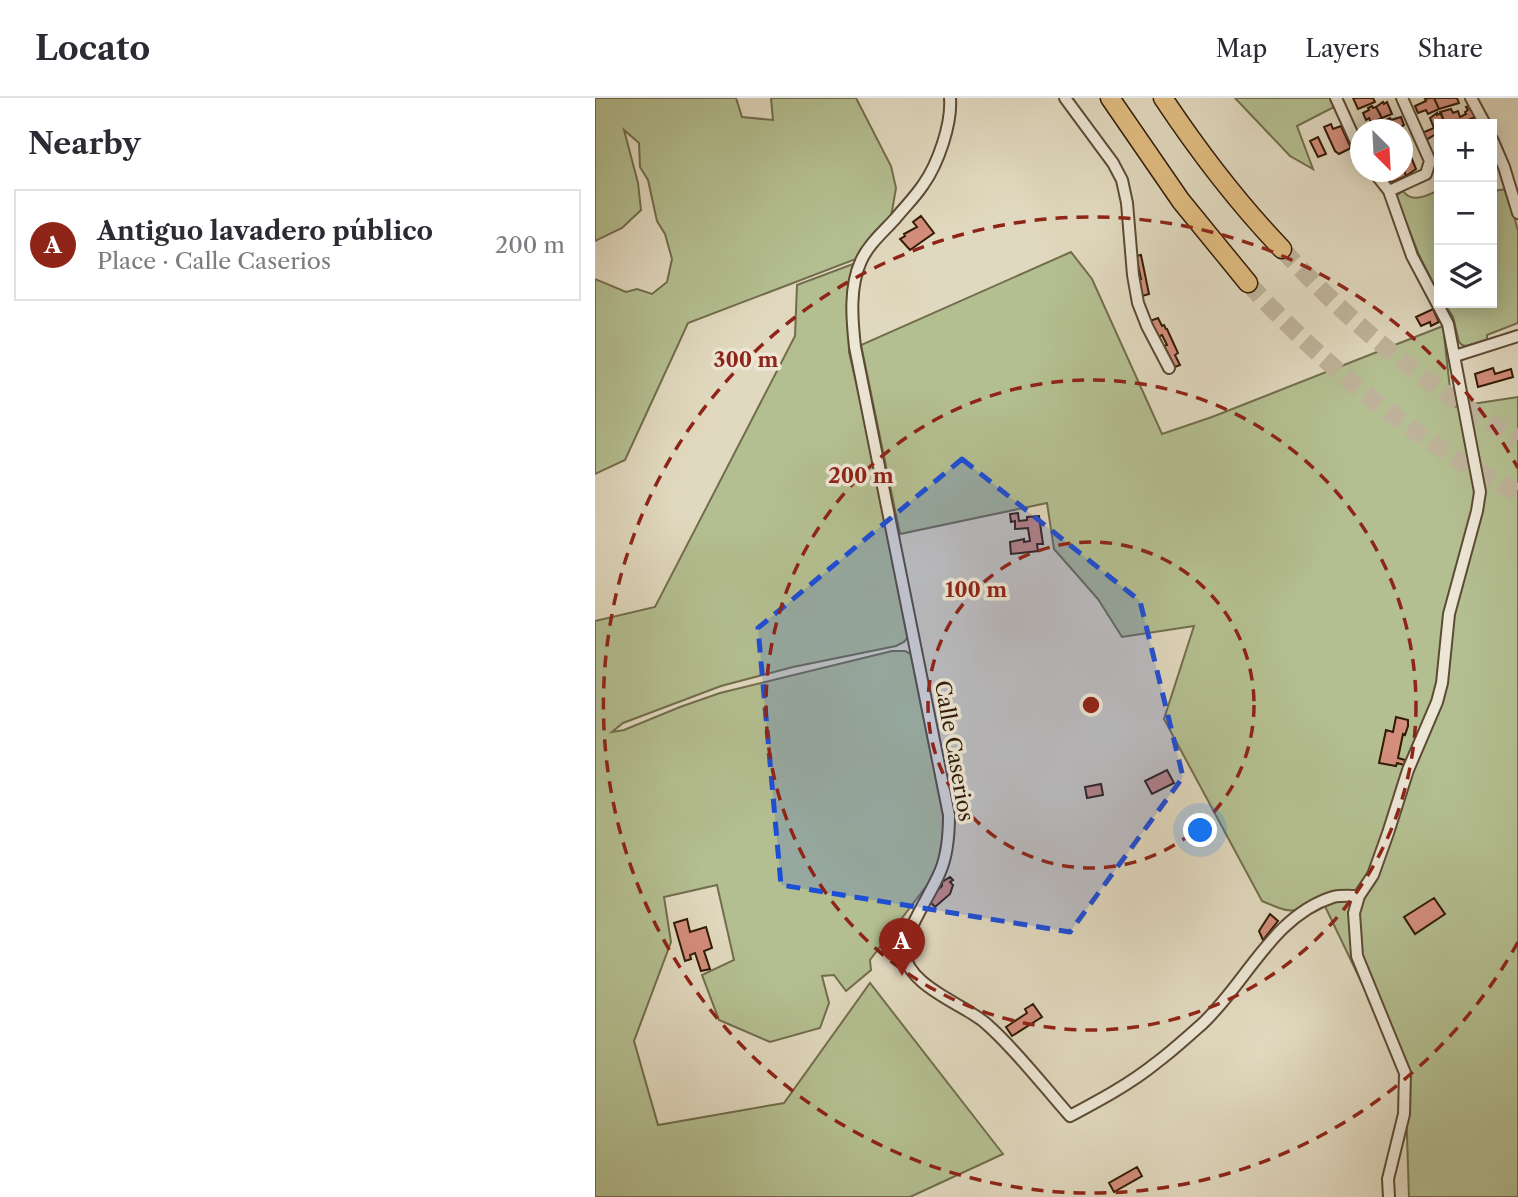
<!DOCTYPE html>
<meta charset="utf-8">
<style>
:root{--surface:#fff;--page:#f7f7f7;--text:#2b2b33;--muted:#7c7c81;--line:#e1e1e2;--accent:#8f2418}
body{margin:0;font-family:"Libre Caslon Text",serif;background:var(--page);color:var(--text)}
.controls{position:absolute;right:21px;top:21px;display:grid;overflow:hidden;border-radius:0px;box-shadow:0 4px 18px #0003}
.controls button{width:63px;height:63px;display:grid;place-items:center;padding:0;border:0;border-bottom:2px solid var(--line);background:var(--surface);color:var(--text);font:35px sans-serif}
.compass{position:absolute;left:755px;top:21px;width:63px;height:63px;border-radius:50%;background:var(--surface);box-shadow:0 4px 18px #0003;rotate:156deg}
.you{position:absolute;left:606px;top:733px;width:24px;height:24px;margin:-18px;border:5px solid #fff;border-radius:50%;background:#1a73e8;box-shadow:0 0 0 10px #1a73e833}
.badge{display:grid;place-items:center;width:46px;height:46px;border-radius:50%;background:var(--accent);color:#fff;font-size:23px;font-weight:700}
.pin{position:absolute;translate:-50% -58px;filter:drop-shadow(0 2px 4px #0008)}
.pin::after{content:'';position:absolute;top:37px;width:24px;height:21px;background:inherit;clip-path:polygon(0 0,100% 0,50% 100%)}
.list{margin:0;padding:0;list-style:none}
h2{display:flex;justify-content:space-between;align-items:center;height:91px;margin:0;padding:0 28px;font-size:30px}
h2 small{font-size:23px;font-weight:400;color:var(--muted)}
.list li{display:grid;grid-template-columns:46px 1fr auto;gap:21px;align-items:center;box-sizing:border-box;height:112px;margin:0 14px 14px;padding:0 14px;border:2px solid var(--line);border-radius:0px}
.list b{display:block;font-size:26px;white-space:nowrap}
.list p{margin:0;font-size:23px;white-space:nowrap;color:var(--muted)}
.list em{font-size:23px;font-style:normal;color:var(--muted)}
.icon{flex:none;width:38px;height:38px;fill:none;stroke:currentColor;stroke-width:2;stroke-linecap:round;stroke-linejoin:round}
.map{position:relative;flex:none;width:923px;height:1099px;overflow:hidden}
header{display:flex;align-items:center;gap:42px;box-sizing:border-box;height:98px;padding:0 35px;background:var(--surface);border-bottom:2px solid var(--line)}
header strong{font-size:33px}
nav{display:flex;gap:38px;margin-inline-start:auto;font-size:24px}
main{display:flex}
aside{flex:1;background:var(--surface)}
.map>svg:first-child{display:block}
</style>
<header>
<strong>Locato</strong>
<nav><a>Map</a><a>Layers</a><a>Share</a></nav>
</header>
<main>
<aside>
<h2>Nearby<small></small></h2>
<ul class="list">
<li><span class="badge">A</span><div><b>Antiguo lavadero público</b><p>Place · Calle Caserios</p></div><em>200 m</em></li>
</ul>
</aside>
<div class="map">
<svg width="923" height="1099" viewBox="0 0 923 1099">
<rect width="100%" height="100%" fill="#e1d9bf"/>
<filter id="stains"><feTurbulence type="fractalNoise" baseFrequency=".00286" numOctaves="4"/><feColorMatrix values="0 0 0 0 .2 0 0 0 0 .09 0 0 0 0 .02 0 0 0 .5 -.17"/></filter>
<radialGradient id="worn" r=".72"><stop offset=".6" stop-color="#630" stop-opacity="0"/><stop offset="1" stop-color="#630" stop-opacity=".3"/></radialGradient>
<path fill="#b4bf91" stroke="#726d4c" stroke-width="2" d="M0,0H141L147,19L178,22L176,0H261L296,68L301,90L296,119L261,161L93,225L30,362L0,376V181L31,194L42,191L57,196L72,184L77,161L70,136L62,123L53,82L45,69L44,45L29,32L43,85L46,112L27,130L0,143Z
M640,0H736L739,9L702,28L718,71L695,58Z
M912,91L923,133V225L892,237V242L871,248L867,247L864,244L858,219L849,205H897V93Z
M844,92V197L824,157L801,98L808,93C817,106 833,97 844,92Z
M476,154L497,181L567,336L617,319L848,228L857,309L923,299V1099H814L810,975L726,800C697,816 697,816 667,803L569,621L599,528L527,539L503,501L459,451L452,405L305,436L266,247Z
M258,166L253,215L254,254L276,348L314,538L309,544L301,548L198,569L126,588L28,625L17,634L29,632L85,609L125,595L297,553H310L318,557L351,720L349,752L339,778L275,862L276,872L251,893L239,877L227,878L234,905L225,930L175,944L124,922L107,877L139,862L122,787L69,799L76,844L39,943L63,1027L189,1005L275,885L408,1056L315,1099H0V523L60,509L200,238L202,187Z"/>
<path fill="#d48e7c" stroke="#311b06" stroke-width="2" d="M758,0H778L780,4L763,11Z
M835,0H839L844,11L833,16L831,12L823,15L820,8L831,3L830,1Z
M839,0H862L864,5L844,11Z
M788,4L789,6L792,4L797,16L787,20L781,9Z
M876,7L883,18L863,26L861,22L850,26L845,14L856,11L858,15L863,13L865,19L871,16L870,14L873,12L871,9Z
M777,8L778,10L781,9L787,20L776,25L774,20L771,22L768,15L774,12L773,10Z
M842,15V17L846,15L850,26H844V34L831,42L827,35L839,30L835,20Z
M806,19L809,27L804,30V32H791L789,25L792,24L791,22L795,20L796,22Z
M736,26L738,31L746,28L756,50L744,56L740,53L729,29Z
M723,39L731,56L723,59L715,43Z
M810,53V55L814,54L821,71L811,78L808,69V54Z
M808,69L811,78L796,85L790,77L797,74H808Z
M326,118L339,135L315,152L305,141L310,138L309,136L322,129L318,124Z
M546,157L554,196L547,198L544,181H546L541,158Z
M838,211L844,224L836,228L835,224L826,228L821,219Z
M563,220L567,228L569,227L571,231H572L583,255L580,257L585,267L580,269L569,248L572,247L567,237L563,239L555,223Z
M898,270L900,276L916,271L918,279L883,289L880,276Z
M423,415L424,423L432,422V419L444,418L448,446H442L443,453L416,456L415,444L429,441V444L435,443L433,430L420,431V423L416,424L415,416Z
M801,619L813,622V628L810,637L808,636L803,660L810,662L809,667L802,665L801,668L784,665L791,632L798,634Z
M572,672L579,685L557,696L550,683Z
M506,686L508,697L492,700L490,689Z
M355,779L358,782L355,784L358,787L355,796L340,809L336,805L338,796L347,788V784Z
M839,800L850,816L820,836L809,819Z
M675,816L683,823L668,842L664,833Z
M92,821L95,834L111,829L117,850L109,853L115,871L106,873L100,855L95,857L96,861L90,863L79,825Z
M438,906L447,919L417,938L411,929L432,915L430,911Z
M542,1069L547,1078L519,1094L514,1085Z"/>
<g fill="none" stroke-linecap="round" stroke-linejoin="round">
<path stroke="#beb39a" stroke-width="18" stroke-dasharray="18 9" stroke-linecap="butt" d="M687,151C756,226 834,291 923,341
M653,185C730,269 821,344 923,395"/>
<defs>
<path id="minor" d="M355,0C357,26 343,66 328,87C320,99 309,110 300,121C288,134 273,147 266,163C254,189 257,222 260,249L354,717C354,736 353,756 345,774C336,796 313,828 310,851C307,881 356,902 376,915C383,919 391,925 397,931C425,957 450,990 475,1018C505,1002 535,986 561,965C577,953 591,940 606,927C651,886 677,818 738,799C746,797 756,798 764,798
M470,0L518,65L527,82L532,105L538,177L543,205L552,228L574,270
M741,0L766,55
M876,0L890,26
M897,41L909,69L923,115
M779,74L794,93L817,158L853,226L885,394L882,413L854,516L847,585L842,604L813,672L793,735L778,777L764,798L759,815L762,858L810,975L809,1016L793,1081L794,1099
M794,93L831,76L835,63L807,0
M860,258L923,238"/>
<path id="highway" d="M515,0L586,103L653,185
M568,0C604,54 643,105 687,151"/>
</defs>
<use href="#minor" stroke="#5d4a34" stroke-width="14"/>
<use href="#highway" stroke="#311b06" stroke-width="21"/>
<use href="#minor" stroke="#ece6d5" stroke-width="10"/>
<use href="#highway" stroke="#e0bc80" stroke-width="18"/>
</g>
<path fill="#1d4ed8" fill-opacity="0.2" stroke="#1d4ed8" stroke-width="5" stroke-dasharray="14 9" stroke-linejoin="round" d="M367,361L545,503L588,679L475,834L186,787L163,530Z"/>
<g fill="none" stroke="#8f2418" stroke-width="3.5" stroke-dasharray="12 9">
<circle cx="496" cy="607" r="163"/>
<circle cx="496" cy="607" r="325"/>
<path d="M923 844A488 488 0 1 1 923 370"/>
</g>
<g text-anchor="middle" stroke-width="7" stroke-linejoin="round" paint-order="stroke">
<g font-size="21" fill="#311b06" stroke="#ece6d5">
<text transform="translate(359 653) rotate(80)" y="7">Calle Caserios</text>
</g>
</g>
<circle cx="496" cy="607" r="10" fill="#8f2418" stroke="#ece6d5" stroke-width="3.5"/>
<g font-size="21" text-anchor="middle" font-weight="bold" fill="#8f2418" stroke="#ece6d5" stroke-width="7" stroke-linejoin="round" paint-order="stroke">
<text x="151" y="269">300 m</text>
<text x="266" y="385">200 m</text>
<text x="381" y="499">100 m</text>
</g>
<rect width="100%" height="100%" filter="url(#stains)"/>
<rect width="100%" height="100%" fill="url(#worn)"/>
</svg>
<div class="controls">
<button>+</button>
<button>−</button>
<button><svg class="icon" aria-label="layers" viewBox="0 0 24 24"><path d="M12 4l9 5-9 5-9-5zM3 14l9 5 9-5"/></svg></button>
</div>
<svg class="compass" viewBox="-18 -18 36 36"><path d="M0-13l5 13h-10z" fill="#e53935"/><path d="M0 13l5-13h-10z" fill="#7c7c81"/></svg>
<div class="you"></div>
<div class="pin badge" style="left:307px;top:878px">A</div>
</div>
</main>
